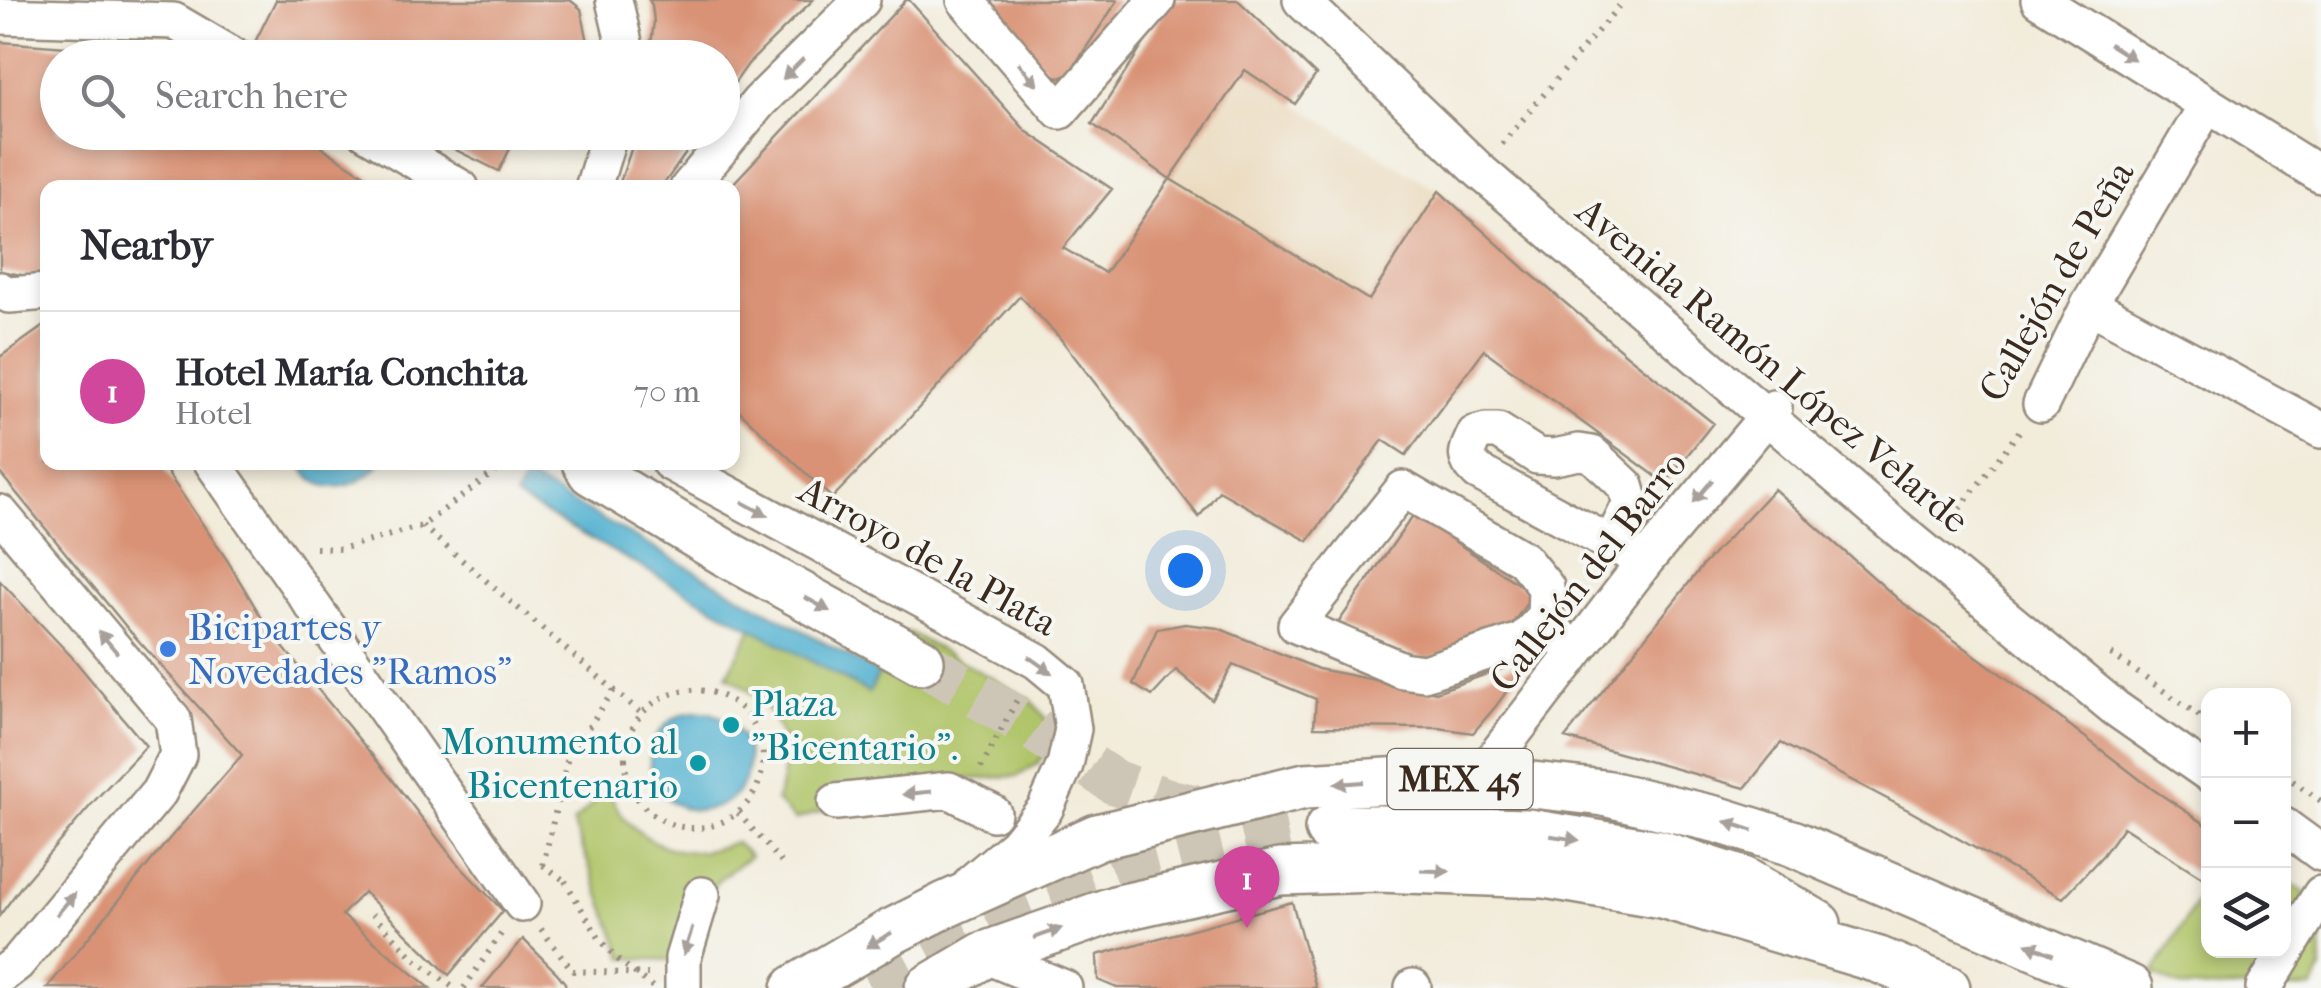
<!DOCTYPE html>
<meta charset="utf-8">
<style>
:root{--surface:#fff;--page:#f2f2f3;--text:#2b2b33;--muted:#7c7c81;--line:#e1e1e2;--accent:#0f766e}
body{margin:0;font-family:"IM FELL French Canon",serif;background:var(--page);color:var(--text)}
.controls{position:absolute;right:30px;bottom:30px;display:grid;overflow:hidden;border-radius:20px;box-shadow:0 5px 15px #0003}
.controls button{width:90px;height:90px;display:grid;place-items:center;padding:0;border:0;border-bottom:2px solid var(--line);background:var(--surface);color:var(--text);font:50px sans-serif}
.you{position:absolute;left:1185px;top:570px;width:35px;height:35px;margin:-25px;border:8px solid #fff;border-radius:50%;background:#1a73e8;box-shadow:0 0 0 15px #1a73e833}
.badge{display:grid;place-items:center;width:65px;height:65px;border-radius:50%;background:var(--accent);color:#fff;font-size:32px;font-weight:700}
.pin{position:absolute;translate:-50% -82px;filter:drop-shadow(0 2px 5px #0008)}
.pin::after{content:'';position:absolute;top:52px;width:35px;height:30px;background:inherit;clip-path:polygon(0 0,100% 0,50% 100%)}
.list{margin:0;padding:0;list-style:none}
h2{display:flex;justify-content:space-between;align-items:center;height:130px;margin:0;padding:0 40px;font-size:42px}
h2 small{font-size:32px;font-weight:400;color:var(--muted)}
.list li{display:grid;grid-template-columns:65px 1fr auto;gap:30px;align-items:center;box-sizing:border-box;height:160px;padding:0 40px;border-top:2px solid var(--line)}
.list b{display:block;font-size:38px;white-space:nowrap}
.list p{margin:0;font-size:32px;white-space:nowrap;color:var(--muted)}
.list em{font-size:32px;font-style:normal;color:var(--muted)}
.icon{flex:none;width:55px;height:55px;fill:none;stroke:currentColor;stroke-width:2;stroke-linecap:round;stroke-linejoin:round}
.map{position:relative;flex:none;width:2321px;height:988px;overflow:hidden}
.search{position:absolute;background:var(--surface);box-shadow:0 5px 15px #0003;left:40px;top:40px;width:700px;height:110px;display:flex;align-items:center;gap:25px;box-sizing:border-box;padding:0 35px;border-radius:55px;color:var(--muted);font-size:38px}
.panel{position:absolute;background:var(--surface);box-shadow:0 5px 15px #0003;left:40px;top:180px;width:700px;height:290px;border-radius:20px}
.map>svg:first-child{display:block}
</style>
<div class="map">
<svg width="2321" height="988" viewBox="0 0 2321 988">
<rect width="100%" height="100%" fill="#f6f6f2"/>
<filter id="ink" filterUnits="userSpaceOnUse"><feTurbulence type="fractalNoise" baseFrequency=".01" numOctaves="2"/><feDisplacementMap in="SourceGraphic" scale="20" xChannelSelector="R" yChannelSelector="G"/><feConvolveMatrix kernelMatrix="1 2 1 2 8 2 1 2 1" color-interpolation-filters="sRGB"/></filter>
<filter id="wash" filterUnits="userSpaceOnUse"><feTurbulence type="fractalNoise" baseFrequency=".0048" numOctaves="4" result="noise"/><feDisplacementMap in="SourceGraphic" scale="40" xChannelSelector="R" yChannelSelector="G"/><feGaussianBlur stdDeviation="2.25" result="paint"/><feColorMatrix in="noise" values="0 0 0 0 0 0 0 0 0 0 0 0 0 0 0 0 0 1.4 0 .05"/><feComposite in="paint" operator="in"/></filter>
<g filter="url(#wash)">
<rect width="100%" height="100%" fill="#f2ecdb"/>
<path fill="#ead8ba" d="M1245,70L1295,104L1439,191L1369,300L1170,179Z"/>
<path fill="#b0c569" stroke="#767844" stroke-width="2.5" d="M752,628L869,693L879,673L906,681L912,679L908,632L1031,700L1046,719L1048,730L1045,752L1038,763L1018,776L944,781L880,791L795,820L776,801C796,745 779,705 727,676Z
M608,789C622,828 662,856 704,851C714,850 726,845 735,842L750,856L718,880L678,943L671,960L624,958L573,823Z
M2284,878L2321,905V970L2313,988H2183L2153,974L2208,882V950H2284Z"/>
<path fill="#51b1d0" stroke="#466e77" stroke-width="2.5" d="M300,463H380C359,490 316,499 300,463Z
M526,477L879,673L869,693L515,497Z
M650 761a49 49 0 1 1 98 0a49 49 0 1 1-98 0Z"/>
<g id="blocks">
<path fill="#d99274" d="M276,0H570L581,9L588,42L581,58H271L252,48Z
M649,0H813L748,64L722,101V58H649L654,22L652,5Z
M906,0H909L1026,131L1112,189L1063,248L1105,273L1170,179L1369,300L1439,191L1531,274L1627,355L1713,423L1665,483L1484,350L1406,455L1383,440L1308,541L1219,491L1199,517L1060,338L1020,296L906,422L832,498L732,404V188H729Z
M988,0H1118L1068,75L1060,78L1049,73L986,8L991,3Z
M1172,0H1238L1316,75L1295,104L1245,70L1170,179L1092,124Z
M0,42L160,54L166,58H58V132H298L384,188H48V280L0,271Z
M419,132H518L499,171Z
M637,132H701L661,188H618Z
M48,323V462H160L227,560L269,630L391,778L455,861L503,911L449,975L364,892L342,915L430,988H47L170,838L242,755L128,629L0,473V357Z
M1774,489L1899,600L2034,698L2151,788L2208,826V881L2123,827L2103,855L2063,898L1908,810L1781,743L1745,788L1565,738L1704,564Z
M1414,514L1533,594L1507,632L1426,660L1338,623Z
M0,581L71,656L146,746L97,798L23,884L0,915Z
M1185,624L1218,628L1318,669L1436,692L1530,659L1496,706L1473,733L1439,728L1314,727L1316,699L1233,665L1212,700L1176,670L1152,696L1133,684L1157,629Z
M1292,902L1316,988H1117L1098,980L1097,955Z
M523,939L557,973L565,983L566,988H482Z"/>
</g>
</g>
<g filter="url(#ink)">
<use href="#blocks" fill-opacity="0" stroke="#968b7c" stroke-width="2.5"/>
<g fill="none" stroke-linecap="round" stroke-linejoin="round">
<path stroke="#cdc5b5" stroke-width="45" stroke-dasharray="45 22" stroke-linecap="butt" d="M921,661L1032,728L1114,782L1172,802L1219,812
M871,988L992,924L1130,870L1254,839L1291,832L1307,826"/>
<defs>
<path id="minor" d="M614,0L626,51L625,58
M965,0L1060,111L1157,0
M1301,0L1481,172L1890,522L2115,708L2208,773
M2039,0L2321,175
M0,16L174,21L237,58
M366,132L461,188
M593,188L610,132
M688,188L759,102L862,0
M0,290L9,295L48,292
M2089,305L2321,430
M2041,404L2089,305L2207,105
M212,462L522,904
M669,462L1037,661L1066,685L1073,729L1065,765L1045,809L1016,845L972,882
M0,513L173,719L178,755L159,792L17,963L0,976
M1611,544L1631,503L1626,486L1592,454L1579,452L1554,457L1537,456L1498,431H1486L1475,434C1467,452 1462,457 1478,472L1611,544L1646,560
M1545,617L1523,640L1424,673L1402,670L1296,625L1403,489L1523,559L1546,587L1545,617L1573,654
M1478,779L1646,560L1774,408
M836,802L949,790L993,813
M2284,826L2321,853
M984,955L1064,988
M1413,987V988
M683,988V958L702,895
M2264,988L2321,894"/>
<path id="major" d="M585,462L591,472L727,554L921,661
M1328,829L1379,828L1528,832L1659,853L1743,880L1818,924
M795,988L889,933L945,905L1097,837L1305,786L1404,780L1478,779L1604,793L1719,820L1792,843L2130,988
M928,988L984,955L1115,909L1280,872L1378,869L1545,875L1662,895L1879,960L1947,988"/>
</defs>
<use href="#minor" stroke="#968b7c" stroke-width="40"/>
<use href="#major" stroke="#968b7c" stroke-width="50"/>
<path stroke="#968b7c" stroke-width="6" stroke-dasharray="2.5 8" stroke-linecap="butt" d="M1502,144L1624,0
M497,462C507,472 518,472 528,462
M1947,525L2022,428
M422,526L641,713
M316,548L341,549L422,526L501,467
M2111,654L2208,722
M625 759a69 69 0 1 1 138 0a69 69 0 1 1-138 0Z
M981,768L1020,694
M2284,775L2321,801
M738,813L783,864
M543,865L568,757L614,690
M543,865L565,881
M372,914L417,961L454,988
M541,929L573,971L648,974
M464,988L503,931"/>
<use href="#minor" stroke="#fff" stroke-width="35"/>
<use href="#major" stroke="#fff" stroke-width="45"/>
<path stroke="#968b7c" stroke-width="6" stroke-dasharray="2.5 8" stroke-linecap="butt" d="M565,881L599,938L617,959L654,988"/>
</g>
<defs><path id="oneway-solid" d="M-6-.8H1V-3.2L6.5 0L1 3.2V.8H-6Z" transform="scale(2.5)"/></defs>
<g fill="#a79f9a">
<use href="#oneway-solid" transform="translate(2122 52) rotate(32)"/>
<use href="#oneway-solid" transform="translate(793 69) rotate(135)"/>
<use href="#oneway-solid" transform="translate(1028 74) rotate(49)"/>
<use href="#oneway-solid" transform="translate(1703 491) rotate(130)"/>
<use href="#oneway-solid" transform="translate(755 509) rotate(28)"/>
<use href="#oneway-solid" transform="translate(817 604) rotate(29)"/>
<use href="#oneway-solid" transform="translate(108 642) rotate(-130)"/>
<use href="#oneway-solid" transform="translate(1040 665) rotate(35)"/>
<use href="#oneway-solid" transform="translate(1349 783) rotate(176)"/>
<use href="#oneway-solid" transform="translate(917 793) rotate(174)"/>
<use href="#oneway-solid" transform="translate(1739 826) rotate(-162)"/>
<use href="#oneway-solid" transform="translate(1565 838) rotate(9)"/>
<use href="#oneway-solid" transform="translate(1435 871) rotate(2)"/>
<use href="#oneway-solid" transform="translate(66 904) rotate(-50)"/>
<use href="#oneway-solid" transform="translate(1048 933) rotate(-20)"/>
<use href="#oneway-solid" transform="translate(879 940) rotate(150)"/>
<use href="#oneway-solid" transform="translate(688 941) rotate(108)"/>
<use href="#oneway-solid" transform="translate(2040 949) rotate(-157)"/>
</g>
</g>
<circle fill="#3f7fe0" stroke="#f6f6f2" stroke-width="4" cx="168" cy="649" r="10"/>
<g fill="#0f9aa8" stroke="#f6f6f2" stroke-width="4">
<circle cx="731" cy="725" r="10"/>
<circle cx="698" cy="763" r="10"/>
</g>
<g text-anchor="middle" stroke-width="8" stroke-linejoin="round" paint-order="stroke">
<rect fill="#f6f6f2" stroke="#73675e" stroke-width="2.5" x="1387.5" y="749" width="145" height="60" rx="8"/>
<g font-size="35" font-weight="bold" fill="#3b2a1e">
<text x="1460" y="791">MEX 45</text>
</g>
<g font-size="38" fill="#3b2a1e" stroke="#f6f6f2">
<text transform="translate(2056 281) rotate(-60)" y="13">Callejón de Peña</text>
<text transform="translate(1773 365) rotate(40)" y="13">Avenida Ramón López Velarde</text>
<text transform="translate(928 556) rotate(29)" y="13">Arroyo de la Plata</text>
<text transform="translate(1588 571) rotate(-52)" y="13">Callejón del Barro</text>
</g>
<g font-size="38" fill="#366cbe" stroke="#f6f6f2" text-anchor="start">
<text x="188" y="640">Bicipartes y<tspan x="188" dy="44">Novedades "Ramos"</tspan></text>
</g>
<g font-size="38" fill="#0d838f" stroke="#f6f6f2" text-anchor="start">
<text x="751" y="716">Plaza<tspan x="751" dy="44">"Bicentario".</tspan></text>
<text x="678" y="754" text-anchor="end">Monumento al<tspan x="678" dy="44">Bicentenario</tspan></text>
</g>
</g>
</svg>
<div class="controls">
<button>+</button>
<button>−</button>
<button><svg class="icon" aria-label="layers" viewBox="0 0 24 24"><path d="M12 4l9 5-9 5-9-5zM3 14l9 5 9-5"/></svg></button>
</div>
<div class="you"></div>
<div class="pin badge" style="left:1247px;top:928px;background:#d1479c">1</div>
<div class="search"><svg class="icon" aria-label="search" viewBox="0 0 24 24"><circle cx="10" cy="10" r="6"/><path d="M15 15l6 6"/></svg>Search here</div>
<section class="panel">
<h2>Nearby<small></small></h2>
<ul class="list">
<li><span class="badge" style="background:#d1479c">1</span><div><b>Hotel María Conchita</b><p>Hotel</p></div><em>70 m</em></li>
</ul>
</section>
</div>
